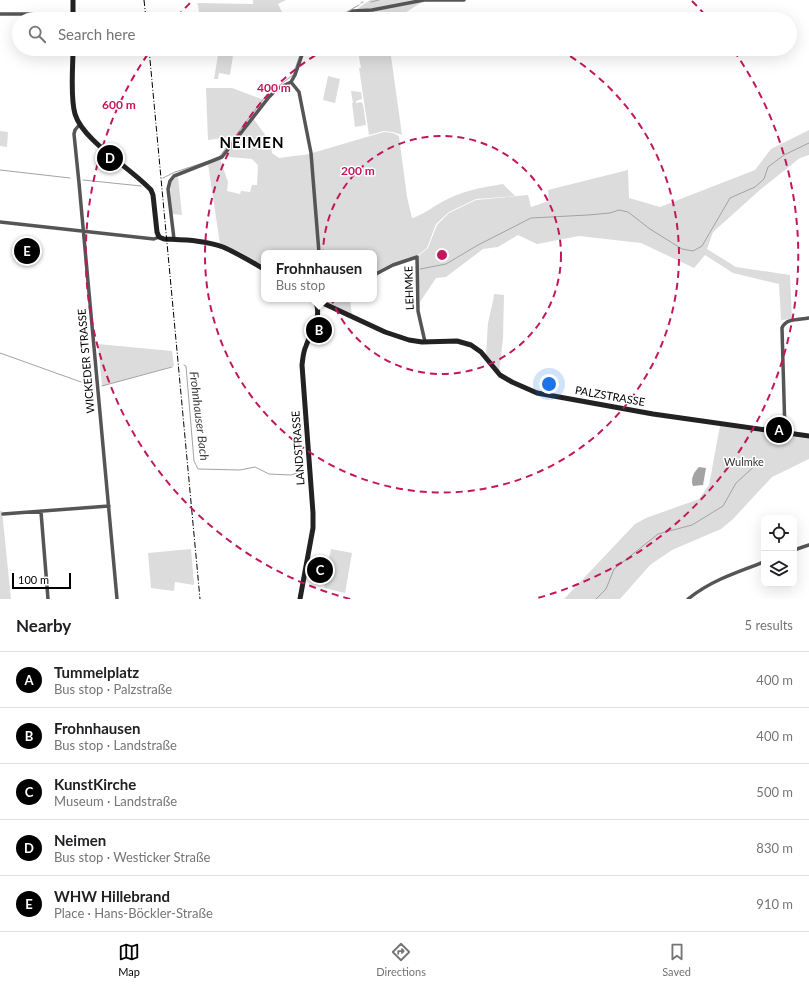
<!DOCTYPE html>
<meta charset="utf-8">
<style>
:root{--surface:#fff;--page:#f6f6f6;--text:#202124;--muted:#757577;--line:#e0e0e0;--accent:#000}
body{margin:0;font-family:Lato,sans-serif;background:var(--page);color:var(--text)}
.controls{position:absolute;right:12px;bottom:12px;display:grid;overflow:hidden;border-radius:8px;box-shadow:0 4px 16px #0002}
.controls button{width:36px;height:36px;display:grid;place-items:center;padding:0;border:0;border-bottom:1px solid var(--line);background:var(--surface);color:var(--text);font:20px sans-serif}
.scale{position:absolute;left:12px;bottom:10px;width:59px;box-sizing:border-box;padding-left:4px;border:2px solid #000;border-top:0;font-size:11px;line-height:14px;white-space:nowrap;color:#000;-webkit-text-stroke:3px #fff;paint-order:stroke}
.you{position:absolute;left:549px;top:384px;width:14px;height:14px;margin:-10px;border:3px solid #fff;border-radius:50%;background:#1a73e8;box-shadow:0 0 0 6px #1a73e833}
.badge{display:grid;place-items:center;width:26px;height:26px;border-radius:50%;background:var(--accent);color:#fff;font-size:13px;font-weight:700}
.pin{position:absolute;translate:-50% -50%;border:2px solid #fff;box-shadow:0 1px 4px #0006}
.popup{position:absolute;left:261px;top:250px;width:116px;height:52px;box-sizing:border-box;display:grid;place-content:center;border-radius:8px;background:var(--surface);filter:drop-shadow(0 1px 3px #0005);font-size:13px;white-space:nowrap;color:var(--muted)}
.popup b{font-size:15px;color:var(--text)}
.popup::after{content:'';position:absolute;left:50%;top:100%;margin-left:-8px;border:8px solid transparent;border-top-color:var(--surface)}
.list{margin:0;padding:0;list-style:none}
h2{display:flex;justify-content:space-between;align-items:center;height:52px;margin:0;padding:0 16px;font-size:17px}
h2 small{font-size:13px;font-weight:400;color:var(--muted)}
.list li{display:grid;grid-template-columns:26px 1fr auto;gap:12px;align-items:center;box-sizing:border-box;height:56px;padding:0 16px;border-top:1px solid var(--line)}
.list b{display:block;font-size:15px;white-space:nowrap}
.list p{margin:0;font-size:13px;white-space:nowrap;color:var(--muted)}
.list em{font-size:13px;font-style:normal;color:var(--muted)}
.icon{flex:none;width:22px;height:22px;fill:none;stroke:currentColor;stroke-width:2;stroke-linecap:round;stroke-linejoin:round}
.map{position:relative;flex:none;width:809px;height:599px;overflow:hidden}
.search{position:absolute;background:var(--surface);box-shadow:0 4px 16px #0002;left:12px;right:12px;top:12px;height:44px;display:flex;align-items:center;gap:10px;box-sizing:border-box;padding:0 14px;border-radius:22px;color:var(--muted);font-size:15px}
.sheet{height:332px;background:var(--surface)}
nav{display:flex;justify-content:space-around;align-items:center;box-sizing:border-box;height:56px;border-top:1px solid var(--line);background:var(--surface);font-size:11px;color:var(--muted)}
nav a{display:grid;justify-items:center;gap:2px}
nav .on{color:var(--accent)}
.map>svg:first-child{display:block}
</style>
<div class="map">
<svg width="809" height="599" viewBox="0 0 809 599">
<rect width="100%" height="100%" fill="#fff"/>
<path fill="#dcdcdc" d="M253,0H286L278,4L283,14L273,19H200L198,5L197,3L253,4Z
M370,0H423L372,10L354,11Z
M424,1L395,19H362L355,12Z
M219,49H234L230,75L219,73L218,79H214Z
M361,49H390L402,135L393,132L384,131L369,135L359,68H361L359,57Z
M328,76L340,79L335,103L323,100Z
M206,88H232L264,100L236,136L208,140Z
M351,91L361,92L362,99L356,101V103L361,102L363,104L366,125L355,127L352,103H353Z
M253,118L271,143L272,153L279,158L310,154L318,253H264V266L240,252L220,244L208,164L220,159L228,182L227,191L240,194L241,191L250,192L252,185H257L258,165L252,159L229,157L225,154Z
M809,130V155L800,158L761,189L713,232L707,249L736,267L790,275L792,319L781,320L779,284L733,273L705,255L694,268L641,243L579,236L537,244L518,235L498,247L483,249L446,277L436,278L420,302L417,257L428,248L437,225L449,213L476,200L528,195L531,207L549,201L548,190L628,170L629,198L660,207L755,170L771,149Z
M0,131L8,132L7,147L0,146Z
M384,132L393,133L399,136L407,197L412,218C423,215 431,208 440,203C461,191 479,188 503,184L515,196L476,199L449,212L436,224L427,248L417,256L374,274V253H320L312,153Z
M178,177L182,215L172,214L170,185L173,179Z
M494,294L504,295L503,338L499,373L486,355L488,323L493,301Z
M324,299H350L352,316L326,304Z
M98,344L172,351L174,366L102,386Z
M720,426L809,439V459L772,477L733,519L721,529L672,550L650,565L620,599H564L635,524L646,518L699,499L709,485Z
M0,511H2L11,599H0Z
M191,549L194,585L175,582L174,591L151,588L148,553Z
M331,549L352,553L345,593L324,588L330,561L329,559Z"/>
<path fill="#a3a3a3" d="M699,467L706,468L703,485L693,486C690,479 694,472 699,467Z"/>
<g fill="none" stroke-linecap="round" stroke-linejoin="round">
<path stroke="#a3a3a3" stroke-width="1" d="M371,2L379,0
M361,3L363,2
M345,13L359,5
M334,19L341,15
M277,87L293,75L302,49
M220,156L268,93L275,89
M0,170L70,178
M163,178L175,172L206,162
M83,180L141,186
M420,269L446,264L478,245L531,218L588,215L610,213L619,210L628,212L650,229L682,249L693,251L702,246L730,198L755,187L764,179L768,167L784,155L809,143
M0,353L81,382
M184,365L186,366L194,461L198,469L240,470L255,467L269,474L291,475L303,471L298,434
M102,386L172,367
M596,599L606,589L614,569L658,534L692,525L723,506L736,483L758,463"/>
<path stroke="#555" stroke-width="3.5" d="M0,14H73
M339,19L353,11L372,10L424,0H464
M291,82L299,92L311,153L319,253
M80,124L75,130L74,134L79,183L117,599
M0,222L154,239L159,237
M174,239L168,189L170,181L174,176L222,157L269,97L277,89L291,82L295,75L304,49
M374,275L393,265L417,257L418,311L425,342
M785,433L782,328C786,318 799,320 809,318
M41,512L48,599
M3,514L109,506
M794,550L809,545
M688,599C710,581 737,572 764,562"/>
<path stroke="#222" stroke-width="5" d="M73,19V0
M73,49C73,68 70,97 75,114C83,141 131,168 151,190L153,195L157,232L159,237L164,239C184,240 204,240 223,247C237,253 250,261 264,269
M314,299L385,332L409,340L422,342L457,341L471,345L481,352L500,375L512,382L537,393L653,414L809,436
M300,599L313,528V513L302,365C303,358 303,352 306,346C311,331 324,315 314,299"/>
<path stroke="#000" stroke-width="1" stroke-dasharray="6 2 1 2" stroke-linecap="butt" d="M144,0L146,19
M149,49L200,599"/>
</g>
<g fill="none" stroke="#c2185b" stroke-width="2" stroke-dasharray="7 5">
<circle cx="442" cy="255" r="119"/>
<path d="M421 19A237 237 0 0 1 463 19M560 50A237 237 0 1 1 324 50"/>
<path d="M350 599A356 356 0 0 1 150 51M177 17A356 356 0 0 1 192 1M692 1A356 356 0 0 1 707 17M734 51A356 356 0 0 1 534 599"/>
</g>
<g text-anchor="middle" stroke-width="3" stroke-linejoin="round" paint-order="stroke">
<g font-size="11" fill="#000" stroke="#fff">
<text transform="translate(409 288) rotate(-92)" y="4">LEHMKE</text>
<text transform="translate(86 361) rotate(-95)" y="4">WICKEDER STRASSE</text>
<text transform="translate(610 396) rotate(10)" y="4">PALZSTRASSE</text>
<text transform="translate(298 448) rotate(-94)" y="4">LANDSTRASSE</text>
</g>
<g font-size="11" fill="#333" stroke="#fff">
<text x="744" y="466">Wulmke</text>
</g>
<g font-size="12" font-style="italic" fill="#444" stroke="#fff">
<text transform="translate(199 416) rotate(83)" y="4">Frohnhauser Bach</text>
</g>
<g font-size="15" font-weight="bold" letter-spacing="1" fill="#000" stroke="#fff">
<text x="252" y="148">NEIMEN</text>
</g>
</g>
<circle cx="442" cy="255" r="6" fill="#c2185b" stroke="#fff" stroke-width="2"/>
<g font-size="12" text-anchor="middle" font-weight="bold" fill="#c2185b" stroke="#fff" stroke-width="3" stroke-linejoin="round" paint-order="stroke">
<text x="274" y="92">400 m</text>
<text x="119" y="109">600 m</text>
<text x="358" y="175">200 m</text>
</g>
</svg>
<div class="controls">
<button><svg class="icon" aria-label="locate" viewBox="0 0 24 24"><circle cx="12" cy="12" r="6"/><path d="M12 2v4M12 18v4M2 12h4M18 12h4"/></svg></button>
<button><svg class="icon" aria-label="layers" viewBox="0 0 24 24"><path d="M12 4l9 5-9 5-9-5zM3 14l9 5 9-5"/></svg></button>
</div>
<div class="scale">100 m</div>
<div class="you"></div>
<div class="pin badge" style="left:779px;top:430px">A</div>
<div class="pin badge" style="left:319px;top:330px">B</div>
<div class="popup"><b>Frohnhausen</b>Bus stop</div>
<div class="pin badge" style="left:320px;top:570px">C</div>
<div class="pin badge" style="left:110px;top:158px">D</div>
<div class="pin badge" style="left:27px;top:251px">E</div>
<div class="search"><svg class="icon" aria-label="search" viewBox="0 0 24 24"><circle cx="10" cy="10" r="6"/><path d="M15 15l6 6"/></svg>Search here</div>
</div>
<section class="sheet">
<h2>Nearby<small>5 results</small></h2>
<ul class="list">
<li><span class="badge">A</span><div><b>Tummelplatz</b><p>Bus stop · Palzstraße</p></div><em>400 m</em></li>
<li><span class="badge">B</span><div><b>Frohnhausen</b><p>Bus stop · Landstraße</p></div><em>400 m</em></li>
<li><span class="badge">C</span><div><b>KunstKirche</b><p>Museum · Landstraße</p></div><em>500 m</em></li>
<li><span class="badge">D</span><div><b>Neimen</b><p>Bus stop · Westicker Straße</p></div><em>830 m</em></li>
<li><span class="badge">E</span><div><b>WHW Hillebrand</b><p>Place · Hans-Böckler-Straße</p></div><em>910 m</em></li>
</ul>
</section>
<nav>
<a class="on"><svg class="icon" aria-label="map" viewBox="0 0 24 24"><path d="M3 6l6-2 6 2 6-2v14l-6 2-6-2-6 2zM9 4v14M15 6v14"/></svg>Map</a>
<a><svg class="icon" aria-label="directions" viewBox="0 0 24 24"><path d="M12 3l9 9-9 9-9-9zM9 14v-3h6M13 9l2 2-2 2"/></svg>Directions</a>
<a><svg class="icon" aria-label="saved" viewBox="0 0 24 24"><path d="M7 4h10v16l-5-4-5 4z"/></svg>Saved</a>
</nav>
